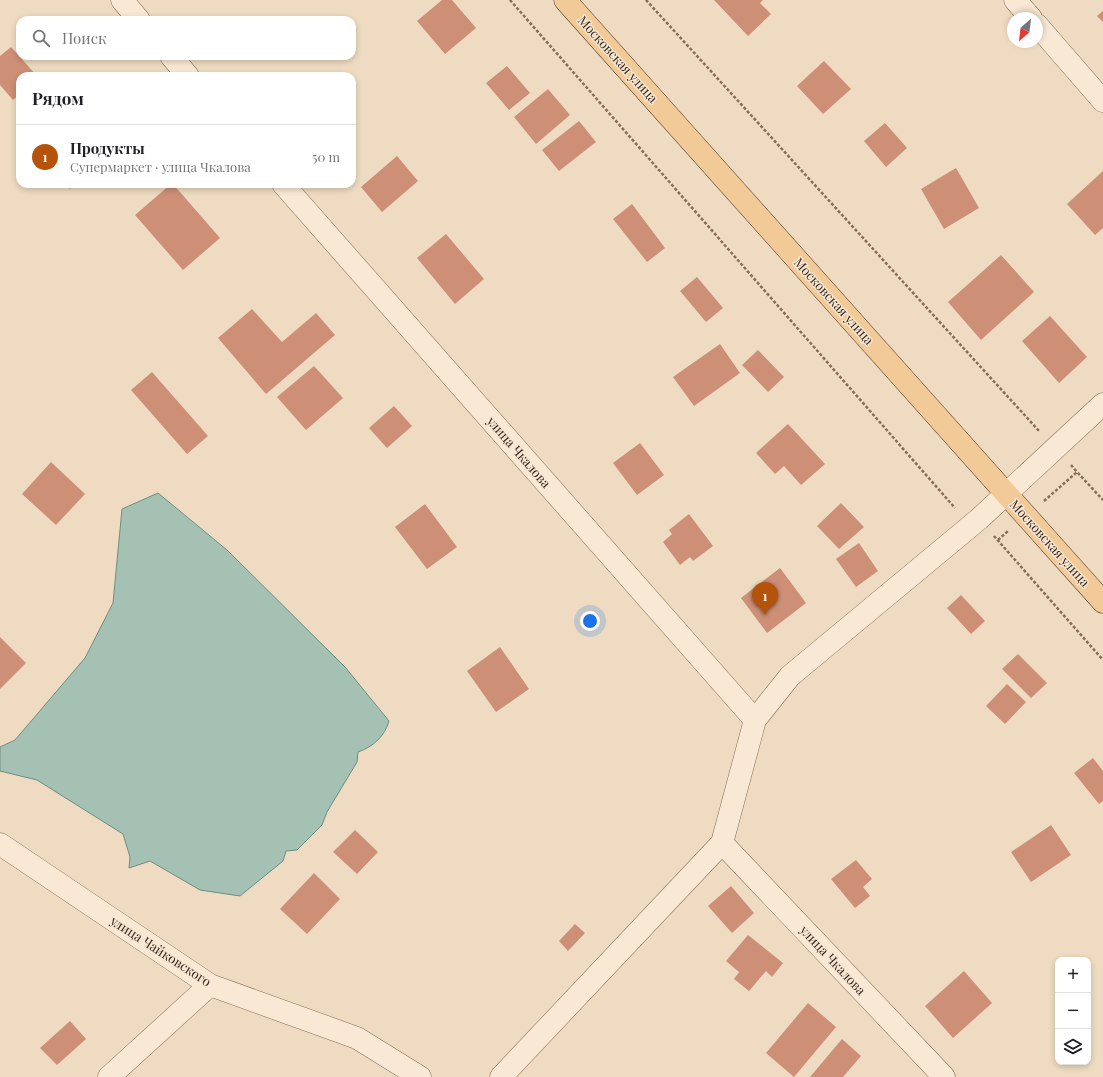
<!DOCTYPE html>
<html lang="ru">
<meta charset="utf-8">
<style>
:root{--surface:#fff;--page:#f2f2f2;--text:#202124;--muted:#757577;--line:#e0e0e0;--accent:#b45309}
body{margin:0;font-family:"Playfair Display",serif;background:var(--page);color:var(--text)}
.controls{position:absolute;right:12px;bottom:12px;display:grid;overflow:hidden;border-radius:8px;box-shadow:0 2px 6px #0003}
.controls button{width:36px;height:36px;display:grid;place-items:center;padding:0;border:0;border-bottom:1px solid var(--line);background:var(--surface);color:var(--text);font:20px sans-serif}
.compass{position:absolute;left:1007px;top:12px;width:36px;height:36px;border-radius:50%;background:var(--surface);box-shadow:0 2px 6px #0003;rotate:208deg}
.you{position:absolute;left:590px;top:621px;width:14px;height:14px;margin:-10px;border:3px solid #fff;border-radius:50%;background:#1a73e8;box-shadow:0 0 0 6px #1a73e833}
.badge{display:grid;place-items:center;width:26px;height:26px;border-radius:50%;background:var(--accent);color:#fff;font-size:13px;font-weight:700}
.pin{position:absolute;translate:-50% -33px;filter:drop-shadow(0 1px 2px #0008)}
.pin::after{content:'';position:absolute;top:21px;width:14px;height:12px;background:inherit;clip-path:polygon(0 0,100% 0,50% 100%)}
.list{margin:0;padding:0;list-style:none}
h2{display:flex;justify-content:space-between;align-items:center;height:52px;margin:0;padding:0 16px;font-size:17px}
h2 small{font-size:13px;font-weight:400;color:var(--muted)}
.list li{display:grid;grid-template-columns:26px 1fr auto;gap:12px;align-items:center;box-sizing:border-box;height:64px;padding:0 16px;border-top:1px solid var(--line)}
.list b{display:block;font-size:15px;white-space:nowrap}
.list p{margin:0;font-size:13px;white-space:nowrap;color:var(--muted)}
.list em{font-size:13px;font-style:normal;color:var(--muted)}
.icon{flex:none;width:22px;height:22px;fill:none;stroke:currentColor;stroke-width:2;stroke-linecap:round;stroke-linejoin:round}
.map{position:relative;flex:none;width:1103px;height:1077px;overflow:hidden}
.search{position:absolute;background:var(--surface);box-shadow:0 2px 6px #0003;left:16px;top:16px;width:340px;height:44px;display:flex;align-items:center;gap:10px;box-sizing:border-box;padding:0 14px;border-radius:12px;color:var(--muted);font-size:15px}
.panel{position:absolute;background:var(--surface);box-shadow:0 2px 6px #0003;left:16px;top:72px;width:340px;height:116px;border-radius:12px}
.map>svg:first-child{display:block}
</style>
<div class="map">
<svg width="1103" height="1077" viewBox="0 0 1103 1077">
<rect width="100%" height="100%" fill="#eedbc1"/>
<path fill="#a4c1b4" stroke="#6b8f81" d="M158,493L227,550L345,667L389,721C385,736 373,747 358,752L357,762L327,812L322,825L297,850L286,851L283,861L240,896L200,890L150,861L129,868L130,857L123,834L37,780L0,771V747L15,740L85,658L113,603L122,509Z"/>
<path fill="#cd8f76" d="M442,0H452L476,28L445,54L417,21Z
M714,0H763L760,3L771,14L748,36Z
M1103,11V22L1097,16Z
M11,47L37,76H20V94L13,100L0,85V56Z
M824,61L851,89L823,114L797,86Z
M507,66L530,93L509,110L486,83Z
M548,89L570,115L536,144L514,117Z
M579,121L596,142L559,171L542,150Z
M885,123L907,148L886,167L864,141Z
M397,156L418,181L382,212L361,187Z
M956,168L979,208L944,229L921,189Z
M1103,171V228L1095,235L1067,204Z
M65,184H76L70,189Z
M171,184H173L220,238L183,270L135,215Z
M632,204L665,248L647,262L613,219Z
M446,234L484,279L455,304L417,258Z
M1001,255L1034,292L981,340L948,302Z
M697,277L723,308L706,322L680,291Z
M252,309L282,342L316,313L335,335L266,394L218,338Z
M1050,316L1087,357L1059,383L1022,341Z
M720,344L740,373L694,406L673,377Z
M758,350L784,377L768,392L742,365Z
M314,366L343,398L306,430L277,397Z
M152,372L208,436L187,454L131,390Z
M394,406L412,426L387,448L369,428Z
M788,424L825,464L801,485L784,466L775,474L756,453Z
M640,443L664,475L637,495L613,463Z
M51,462L85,494L56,525L22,494Z
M841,503L864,527L839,549L817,526Z
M425,504L457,547L427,569L395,527Z
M689,514L713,546L693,561L690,557L680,565L663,542L672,534L669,530Z
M859,543L878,571L856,587L836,559Z
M780,568L806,603L767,633L741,598Z
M961,595L985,621L971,634L947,608Z
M0,637L26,663L0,689Z
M500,647L529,689L496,712L467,671Z
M1018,654L1047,683L1031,698L1002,669Z
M1007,684L1026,702L1005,724L986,706Z
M1093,758L1103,771V801L1099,804L1074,773Z
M1051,825L1071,855L1031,882L1011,852Z
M355,830L378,852L357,874L333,852Z
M856,860L872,879L863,887L870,896L855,908L831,879Z
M314,873L340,899L307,934L280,909Z
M731,886L754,913L732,933L708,906Z
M575,924L585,933L568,951L559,941Z
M748,935L783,963L772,977L766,971L749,991L734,979L739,972L726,961Z
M964,971L992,1003L953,1038L925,1006Z
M808,1003L836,1027L794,1077L766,1053Z
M70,1021L86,1039L57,1065L40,1048Z
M842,1039L861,1056L843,1077H810Z"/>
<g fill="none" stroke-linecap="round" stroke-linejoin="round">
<defs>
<path id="minor" d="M122,0L139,20
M1015,0L1031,18
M1037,25L1103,101
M171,56L188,76
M283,184L755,720
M722,843L944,1077
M0,844L210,985L357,1038L420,1077
M109,1077L210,985
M501,1077L722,843L755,720L790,676L979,519L1103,404"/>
<path id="major" d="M565,0L1103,602"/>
</defs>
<use href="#minor" stroke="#886b58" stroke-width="23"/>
<use href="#major" stroke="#553a2d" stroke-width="23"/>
<path stroke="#886b58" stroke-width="2.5" stroke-dasharray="3 2" stroke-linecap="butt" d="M510,0L955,508
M646,0L1040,432
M1071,465L1077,472
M1044,501L1077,472L1103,500
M994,536L1103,660
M998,540L1008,531"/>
<use href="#minor" stroke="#f9e9d4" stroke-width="22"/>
<use href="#major" stroke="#f2ca98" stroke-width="22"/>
</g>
<g text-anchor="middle" stroke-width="3" stroke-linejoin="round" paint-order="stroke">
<g font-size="13" fill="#37261d" stroke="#f6e6d1">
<text transform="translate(618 59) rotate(48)" y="5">Московская улица</text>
<text transform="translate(834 301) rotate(48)" y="5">Московская улица</text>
<text transform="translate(519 452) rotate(49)" y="5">улица Чкалова</text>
<text transform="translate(1050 543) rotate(48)" y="5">Московская улица</text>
<text transform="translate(161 951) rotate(33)" y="5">улица Чайковского</text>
<text transform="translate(833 960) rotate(47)" y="5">улица Чкалова</text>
</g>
</g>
</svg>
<div class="controls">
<button>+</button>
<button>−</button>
<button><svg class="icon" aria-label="layers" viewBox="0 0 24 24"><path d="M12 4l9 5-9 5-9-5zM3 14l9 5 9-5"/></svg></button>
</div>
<svg class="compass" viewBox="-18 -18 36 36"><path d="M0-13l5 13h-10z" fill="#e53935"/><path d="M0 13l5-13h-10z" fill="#757577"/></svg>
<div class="you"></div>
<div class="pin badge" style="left:765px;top:615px">1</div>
<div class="search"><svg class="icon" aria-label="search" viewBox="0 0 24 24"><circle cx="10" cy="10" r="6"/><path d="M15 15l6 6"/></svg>Поиск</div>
<section class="panel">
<h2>Рядом<small></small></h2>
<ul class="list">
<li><span class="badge">1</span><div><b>Продукты</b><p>Супермаркет · улица Чкалова</p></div><em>50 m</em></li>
</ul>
</section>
</div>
